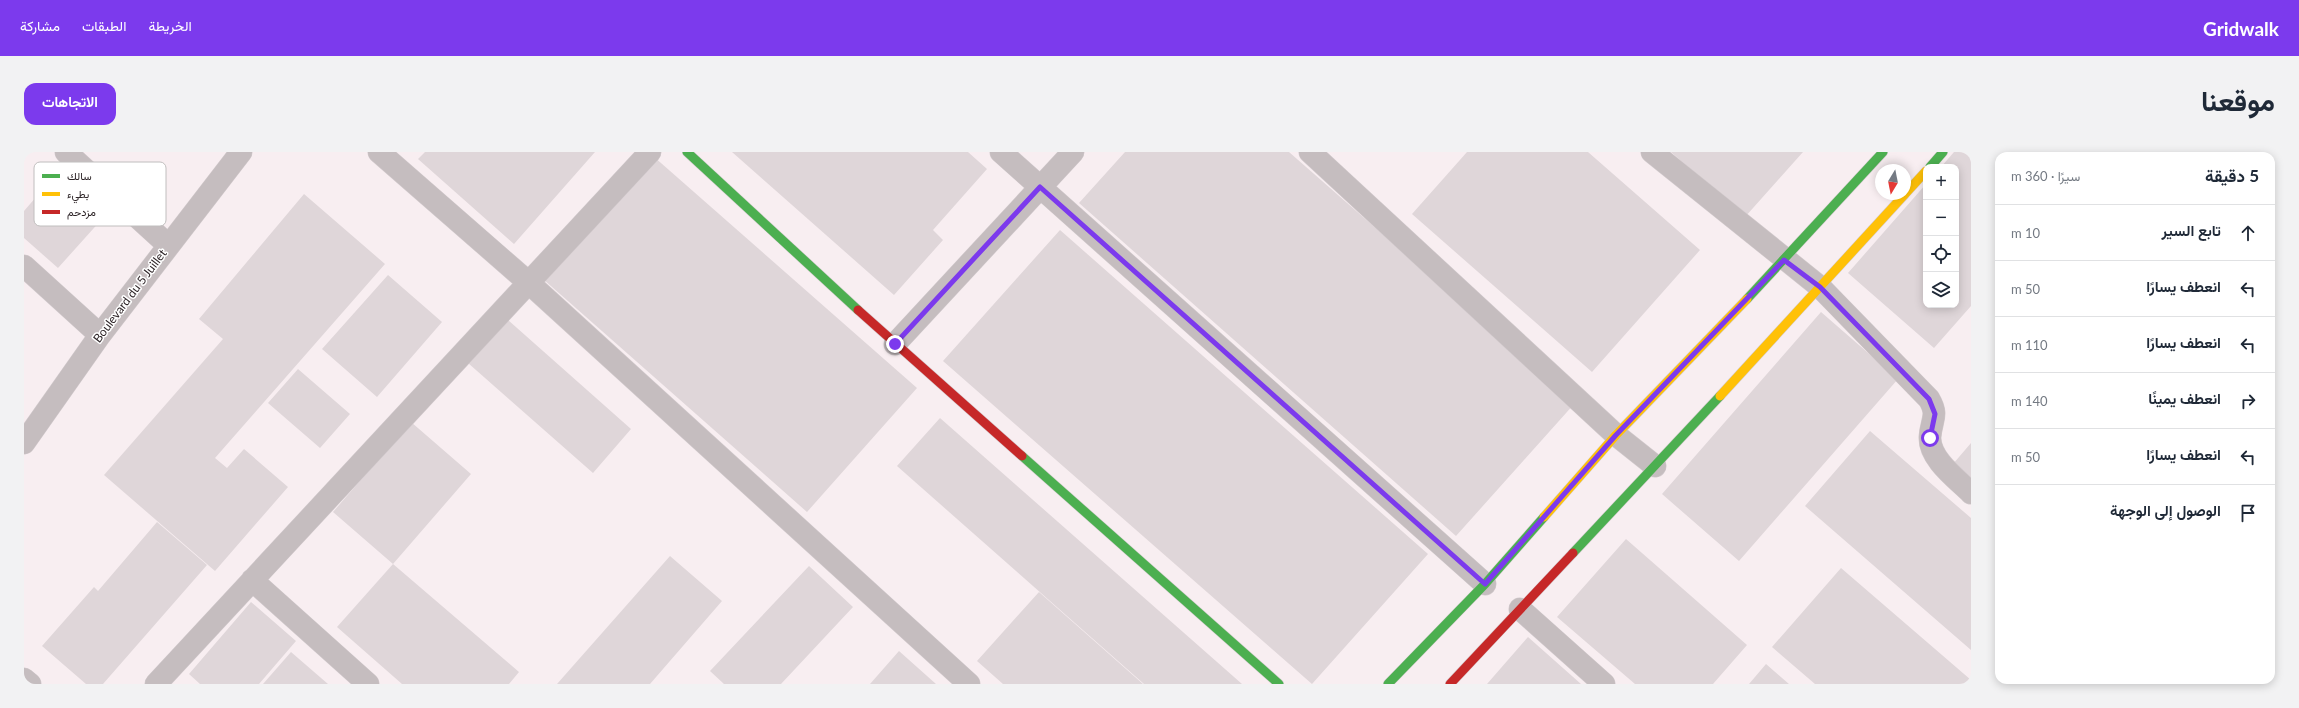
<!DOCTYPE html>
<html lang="ar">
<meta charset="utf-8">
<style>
:root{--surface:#fff;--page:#f2f2f3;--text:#1f2937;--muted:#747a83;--line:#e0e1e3;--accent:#7c3aed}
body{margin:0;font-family:Lato,Vazirmatn,sans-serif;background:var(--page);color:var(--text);direction:rtl}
.controls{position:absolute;right:12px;top:12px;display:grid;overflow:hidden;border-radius:8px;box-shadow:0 2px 10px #0003}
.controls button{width:36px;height:36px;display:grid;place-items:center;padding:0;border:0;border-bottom:1px solid var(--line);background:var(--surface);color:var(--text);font:20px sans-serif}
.compass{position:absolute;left:1851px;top:12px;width:36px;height:36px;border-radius:50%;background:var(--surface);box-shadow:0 2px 10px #0003;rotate:190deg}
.stop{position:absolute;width:12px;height:12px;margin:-9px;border:3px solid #7c3aed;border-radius:50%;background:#fff}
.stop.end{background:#7c3aed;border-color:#fff;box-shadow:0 1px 4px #0008}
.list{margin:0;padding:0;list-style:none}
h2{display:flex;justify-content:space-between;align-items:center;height:52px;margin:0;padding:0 16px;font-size:17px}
h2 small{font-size:13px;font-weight:400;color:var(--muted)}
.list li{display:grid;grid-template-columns:26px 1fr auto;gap:12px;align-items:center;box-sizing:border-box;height:56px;padding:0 16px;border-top:1px solid var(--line)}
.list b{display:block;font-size:15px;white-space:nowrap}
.list em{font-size:13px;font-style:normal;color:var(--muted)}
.icon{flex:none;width:22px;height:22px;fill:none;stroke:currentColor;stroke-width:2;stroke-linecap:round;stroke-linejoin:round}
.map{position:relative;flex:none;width:1947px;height:532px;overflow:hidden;direction:ltr;border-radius:12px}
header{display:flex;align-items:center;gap:24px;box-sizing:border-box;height:56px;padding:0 20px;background:var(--accent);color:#fff}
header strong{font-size:19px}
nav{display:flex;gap:22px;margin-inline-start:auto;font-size:14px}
.intro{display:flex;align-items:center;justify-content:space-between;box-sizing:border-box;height:96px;padding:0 24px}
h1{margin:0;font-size:28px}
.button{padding:10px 18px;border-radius:12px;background:var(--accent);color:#fff;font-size:14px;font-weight:700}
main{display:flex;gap:24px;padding:0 24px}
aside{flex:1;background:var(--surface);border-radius:12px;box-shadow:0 2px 10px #0003}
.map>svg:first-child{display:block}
</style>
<header>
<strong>Gridwalk</strong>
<nav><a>الخريطة</a><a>الطبقات</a><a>مشاركة</a></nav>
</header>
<div class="intro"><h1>موقعنا</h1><a class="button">الاتجاهات</a></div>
<main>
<aside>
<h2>5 دقيقة<small>سيرًا · 360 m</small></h2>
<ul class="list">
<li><svg class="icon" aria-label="ahead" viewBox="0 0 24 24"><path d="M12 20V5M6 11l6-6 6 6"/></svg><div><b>تابع السير</b></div><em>10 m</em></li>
<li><svg class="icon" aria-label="left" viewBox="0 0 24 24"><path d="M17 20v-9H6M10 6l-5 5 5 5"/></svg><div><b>انعطف يسارًا</b></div><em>50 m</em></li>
<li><svg class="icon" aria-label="left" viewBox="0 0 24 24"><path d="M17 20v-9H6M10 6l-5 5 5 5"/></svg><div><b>انعطف يسارًا</b></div><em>110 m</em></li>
<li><svg class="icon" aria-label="right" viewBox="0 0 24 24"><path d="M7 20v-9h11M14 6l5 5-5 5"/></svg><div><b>انعطف يمينًا</b></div><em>140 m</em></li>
<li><svg class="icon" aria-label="left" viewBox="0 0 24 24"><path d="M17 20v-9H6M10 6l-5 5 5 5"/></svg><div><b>انعطف يسارًا</b></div><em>50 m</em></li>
<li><svg class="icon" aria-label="arrive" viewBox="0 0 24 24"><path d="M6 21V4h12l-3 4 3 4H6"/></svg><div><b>الوصول إلى الوجهة</b></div></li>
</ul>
</aside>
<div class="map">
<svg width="1947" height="532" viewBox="0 0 1947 532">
<rect width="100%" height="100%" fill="#f8eef1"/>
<path fill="#dfd6d9" d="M401,0H571L490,92L394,7Z
M708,0H944L963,17L909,78L919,88L870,143Z
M1101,0H1265L1551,251L1432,384L1055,51Z
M1443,0H1564L1676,98L1568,220L1388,62Z
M1647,0H1779L1721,65Z
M1930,0H1947V154L1910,196L1824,121L1902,32V153H1932V15H1917Z
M629,4L893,236L783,360L519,127Z
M38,15L87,57L34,116L0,86V59Z
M280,42L361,112L191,306L203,316L220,297L264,335L191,419L80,323L199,187L175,167Z
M1036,78L1404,402L1288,532L919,209Z
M364,123L418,170L353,245L298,197Z
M1797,160L1874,227L1715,409L1638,342Z
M483,167L607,277L569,321L444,211Z
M274,217L326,262L296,296L244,251Z
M916,266L1218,532H1120L873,314Z
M387,270L447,322L369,412L309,360Z
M1846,279L1947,366V498L1781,354Z
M1947,291V328L1929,312Z
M133,370L183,413L79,532H62L18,494L70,435L74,439Z
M1602,387L1723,493L1689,532H1611L1533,465Z
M646,404L698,449L626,532H533Z
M369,412L495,520L485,532H378L313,475Z
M785,414L829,455L757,532H700L686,519Z
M1817,416L1947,528V532H1791L1748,495Z
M1015,440L1119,532H979L953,509Z
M227,450L272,489L235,532H176L165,522Z
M1504,485L1557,532H1463Z
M875,499L912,532H846Z
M267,500L304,532H239Z
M1742,512L1765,532H1725Z"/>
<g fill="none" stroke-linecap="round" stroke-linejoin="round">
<defs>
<path id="street" d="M42,0L144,93
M355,0L505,131L945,532
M977,0L1461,432
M1286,0L1592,283L1631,314
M1628,0L1796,135L1905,247C1915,264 1907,268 1906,285C1905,307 1933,327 1947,341
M0,114L76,183
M871,192L1049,0
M0,291L76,183L217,0
M228,428L344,532
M1496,457L1580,532
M0,527L6,532
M132,532L626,0"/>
<path id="fast" d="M663,0L834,158
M1906,15L1919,0
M1723,147L1859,0
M998,304L1255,532
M1549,401L1696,244
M1364,532L1461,432L1520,365"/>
<path id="slow" d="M1881,42L1902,19
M1696,244L1881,42
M1520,365L1592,283L1723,147"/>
<path id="jam" d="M834,158L998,304
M1426,532L1549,401"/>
</defs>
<use href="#street" stroke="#d3cbce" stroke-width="23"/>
<use href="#fast" stroke="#d3cbce" stroke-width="10"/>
<use href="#slow" stroke="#d3cbce" stroke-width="10"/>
<use href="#jam" stroke="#d3cbce" stroke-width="10"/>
<use href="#street" stroke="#c5bdbf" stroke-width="22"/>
<use href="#fast" stroke="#4caf50" stroke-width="9"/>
<use href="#slow" stroke="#ffc107" stroke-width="9"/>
<use href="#jam" stroke="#c62828" stroke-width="9"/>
</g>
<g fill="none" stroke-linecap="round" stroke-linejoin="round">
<path stroke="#7c3aed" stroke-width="5" d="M871,192L1016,35L1461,432L1592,283L1760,108L1796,135L1905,247L1911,262L1906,286"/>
</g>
<g text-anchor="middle" stroke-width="3" stroke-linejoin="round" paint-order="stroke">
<g font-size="12" fill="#2e2528" stroke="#fff">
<text transform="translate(106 144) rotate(-53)" y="4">Boulevard du 5 Juillet</text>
</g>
</g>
<rect x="10" y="10" width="132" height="64" rx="6" fill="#fff" stroke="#c0bebe" stroke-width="1"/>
<rect x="18" y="22" width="18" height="4" fill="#4caf50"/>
<rect x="18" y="40" width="18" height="4" fill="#ffc107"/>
<rect x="18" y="58" width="18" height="4" fill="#c62828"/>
<g font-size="11" fill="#2e2528">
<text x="43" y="28">سالك</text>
<text x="43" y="46">بطيء</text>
<text x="43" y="64">مزدحم</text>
</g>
</svg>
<div class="controls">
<button>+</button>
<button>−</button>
<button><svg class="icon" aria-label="locate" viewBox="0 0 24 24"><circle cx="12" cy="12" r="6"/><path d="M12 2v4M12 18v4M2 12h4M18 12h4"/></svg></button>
<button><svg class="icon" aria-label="layers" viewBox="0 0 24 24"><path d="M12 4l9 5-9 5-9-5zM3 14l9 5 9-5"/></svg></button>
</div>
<svg class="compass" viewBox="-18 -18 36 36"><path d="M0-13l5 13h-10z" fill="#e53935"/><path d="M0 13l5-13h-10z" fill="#747a83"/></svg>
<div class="stop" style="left:1906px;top:286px"></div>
<div class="stop end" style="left:871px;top:192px"></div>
</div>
</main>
